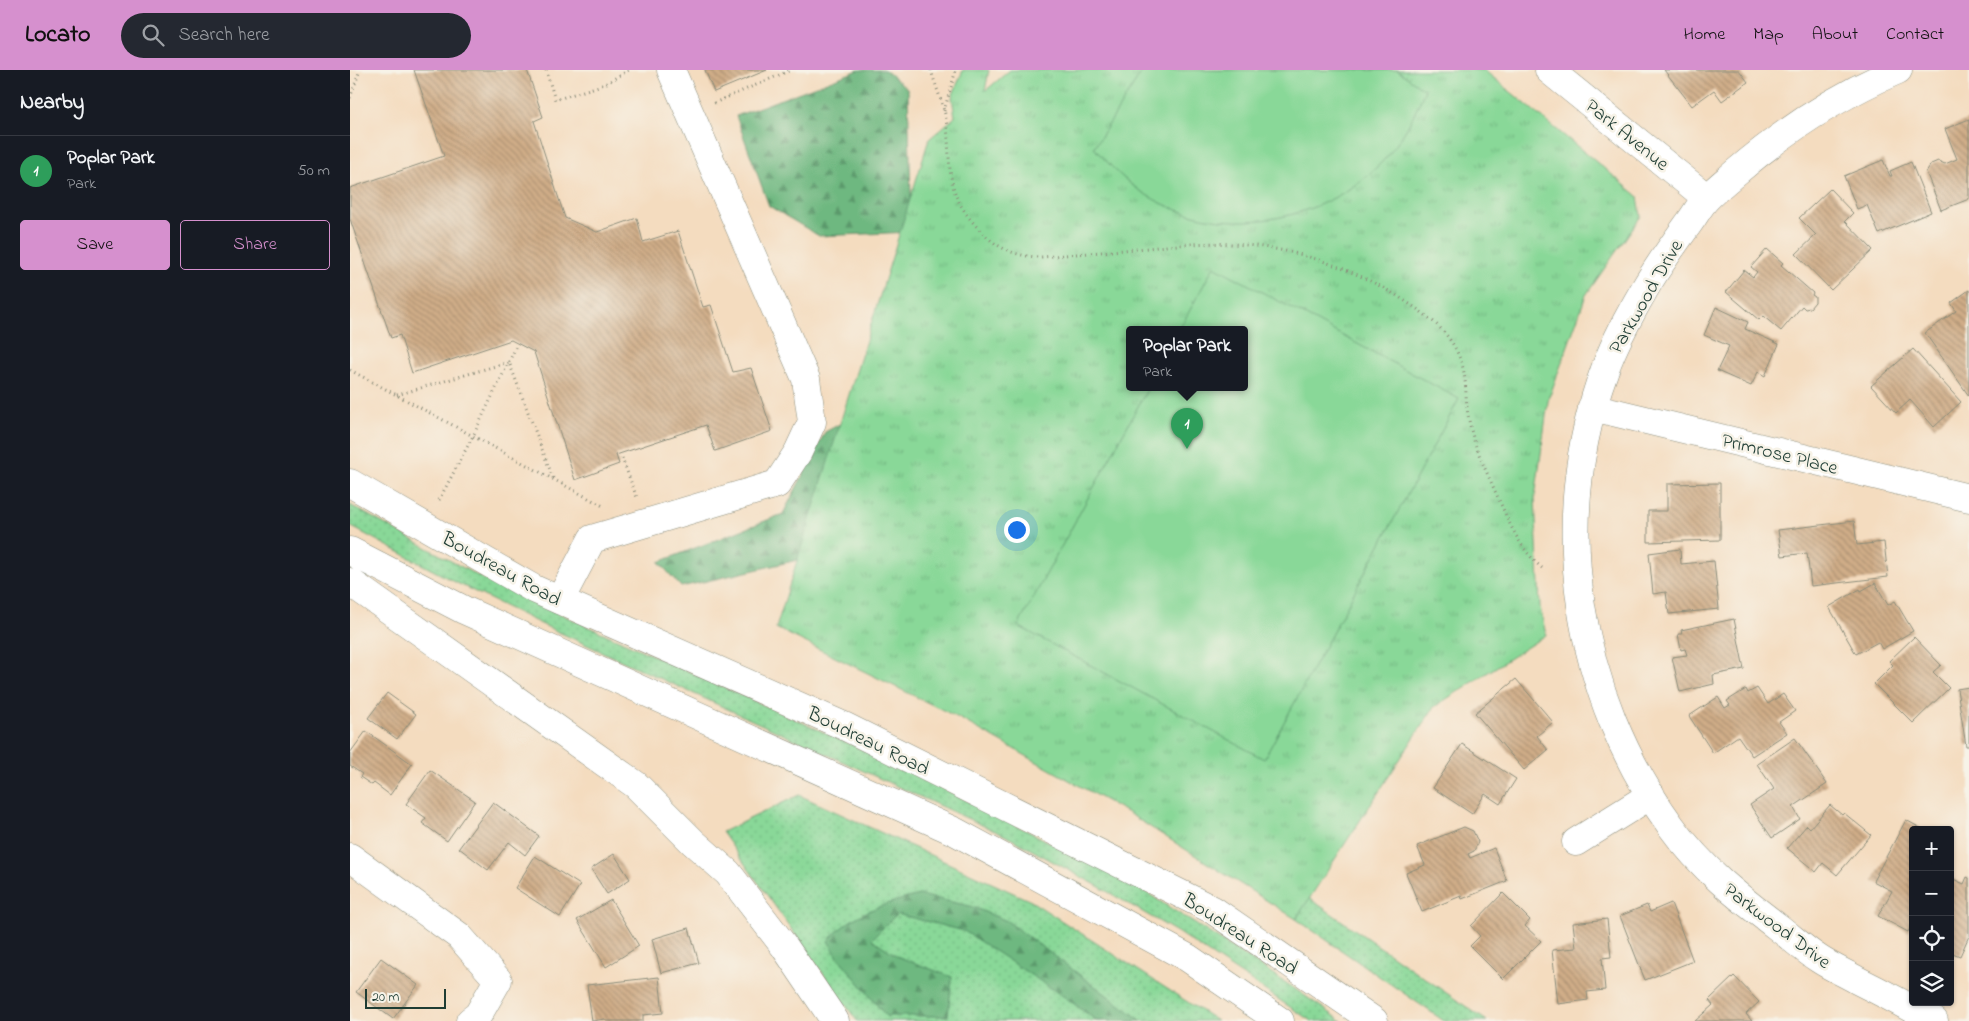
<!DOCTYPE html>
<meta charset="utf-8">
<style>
:root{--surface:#171b24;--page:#242831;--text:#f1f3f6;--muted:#9ea1a6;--line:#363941;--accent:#d690ce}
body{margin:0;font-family:"Indie Flower",sans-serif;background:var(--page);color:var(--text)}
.controls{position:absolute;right:15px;bottom:15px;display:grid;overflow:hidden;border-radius:5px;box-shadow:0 1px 4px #0004}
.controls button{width:45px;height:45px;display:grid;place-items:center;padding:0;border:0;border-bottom:1px solid var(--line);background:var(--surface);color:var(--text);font:25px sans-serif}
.scale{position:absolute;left:15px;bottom:12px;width:81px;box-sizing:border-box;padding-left:5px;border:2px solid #1f3d34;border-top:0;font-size:14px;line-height:18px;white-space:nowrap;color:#1f3d34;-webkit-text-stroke:4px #f7f3e8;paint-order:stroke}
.you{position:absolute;left:666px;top:459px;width:18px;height:18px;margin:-12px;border:4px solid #fff;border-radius:50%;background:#1a73e8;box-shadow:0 0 0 8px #1a73e833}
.badge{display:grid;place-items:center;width:32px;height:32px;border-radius:50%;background:var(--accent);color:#fff;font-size:16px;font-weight:700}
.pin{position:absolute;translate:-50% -41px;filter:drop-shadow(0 1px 2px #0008)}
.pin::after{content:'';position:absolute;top:26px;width:18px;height:15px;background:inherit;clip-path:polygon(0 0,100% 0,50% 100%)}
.popup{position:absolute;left:776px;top:256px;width:122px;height:65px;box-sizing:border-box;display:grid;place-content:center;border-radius:5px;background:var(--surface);filter:drop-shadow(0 1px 4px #0005);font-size:16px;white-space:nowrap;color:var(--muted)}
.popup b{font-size:19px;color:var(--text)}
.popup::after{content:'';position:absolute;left:50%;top:100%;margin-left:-10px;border:10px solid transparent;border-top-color:var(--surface)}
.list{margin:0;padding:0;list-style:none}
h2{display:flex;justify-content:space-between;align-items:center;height:65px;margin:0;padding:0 20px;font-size:21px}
h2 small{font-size:16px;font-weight:400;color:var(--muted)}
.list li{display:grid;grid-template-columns:32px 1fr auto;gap:15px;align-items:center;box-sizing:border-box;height:70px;padding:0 20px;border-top:1px solid var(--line)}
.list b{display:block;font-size:19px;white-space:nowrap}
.list p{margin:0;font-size:16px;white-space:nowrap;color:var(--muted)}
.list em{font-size:16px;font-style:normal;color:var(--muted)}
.actions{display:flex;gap:10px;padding:15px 20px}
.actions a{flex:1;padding:11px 0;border:1px solid var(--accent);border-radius:5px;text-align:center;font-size:18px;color:var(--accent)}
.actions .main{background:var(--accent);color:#111}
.icon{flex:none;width:28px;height:28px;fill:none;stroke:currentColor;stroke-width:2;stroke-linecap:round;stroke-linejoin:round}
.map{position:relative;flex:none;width:1619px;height:951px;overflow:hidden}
header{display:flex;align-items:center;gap:30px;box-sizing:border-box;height:70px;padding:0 25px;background:var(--accent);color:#111}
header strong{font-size:24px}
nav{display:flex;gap:28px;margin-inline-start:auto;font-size:18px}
.search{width:350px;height:45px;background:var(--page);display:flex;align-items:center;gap:12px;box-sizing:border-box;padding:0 18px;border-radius:28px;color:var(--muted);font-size:19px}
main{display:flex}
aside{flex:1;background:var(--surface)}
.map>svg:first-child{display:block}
</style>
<header>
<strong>Locato</strong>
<div class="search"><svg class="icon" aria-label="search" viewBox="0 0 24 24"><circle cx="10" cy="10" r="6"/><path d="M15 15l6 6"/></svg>Search here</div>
<nav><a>Home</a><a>Map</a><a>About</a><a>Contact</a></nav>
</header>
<main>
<aside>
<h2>Nearby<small></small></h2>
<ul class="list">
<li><span class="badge" style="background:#2e9e5b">1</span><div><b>Poplar Park</b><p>Park</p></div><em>50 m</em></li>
</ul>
<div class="actions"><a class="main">Save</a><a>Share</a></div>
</aside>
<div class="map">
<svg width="1619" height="951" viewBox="0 0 1619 951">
<defs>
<pattern id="grass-dots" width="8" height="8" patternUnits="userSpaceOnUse" patternTransform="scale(1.25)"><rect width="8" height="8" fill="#89d898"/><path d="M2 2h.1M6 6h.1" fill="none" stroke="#76ba84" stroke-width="1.8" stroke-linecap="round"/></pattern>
<pattern id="forest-firs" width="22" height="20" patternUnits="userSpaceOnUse" patternTransform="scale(1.25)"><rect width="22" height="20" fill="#6eb880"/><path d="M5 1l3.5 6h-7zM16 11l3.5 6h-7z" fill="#5a976a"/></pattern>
<pattern id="park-tufts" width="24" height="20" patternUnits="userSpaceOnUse" patternTransform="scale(1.25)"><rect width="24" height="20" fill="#89d898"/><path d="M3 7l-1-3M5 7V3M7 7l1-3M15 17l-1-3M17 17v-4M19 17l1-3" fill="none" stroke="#76ba84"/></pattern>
<pattern id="building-back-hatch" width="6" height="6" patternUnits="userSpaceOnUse" patternTransform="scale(1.25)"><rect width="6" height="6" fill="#d0ad88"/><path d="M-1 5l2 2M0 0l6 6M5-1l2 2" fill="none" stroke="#a88e70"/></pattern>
</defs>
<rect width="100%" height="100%" fill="#f7f3e8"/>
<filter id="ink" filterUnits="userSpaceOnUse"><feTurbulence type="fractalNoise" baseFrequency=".02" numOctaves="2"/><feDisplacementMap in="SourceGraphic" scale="10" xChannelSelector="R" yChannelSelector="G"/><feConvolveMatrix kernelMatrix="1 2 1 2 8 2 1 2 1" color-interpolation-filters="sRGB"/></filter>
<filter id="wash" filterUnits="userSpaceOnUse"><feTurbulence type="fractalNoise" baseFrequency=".0096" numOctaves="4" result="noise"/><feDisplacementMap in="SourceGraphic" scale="20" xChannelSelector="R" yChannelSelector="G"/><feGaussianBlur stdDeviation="1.12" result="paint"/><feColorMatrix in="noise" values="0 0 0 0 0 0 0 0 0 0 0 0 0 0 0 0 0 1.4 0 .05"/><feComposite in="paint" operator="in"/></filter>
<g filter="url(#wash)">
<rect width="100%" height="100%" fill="#f4dcbf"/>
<path fill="url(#grass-dots)" stroke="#548a66" d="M0,435L137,511L538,691L783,814L917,900L992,951H961L827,862L748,816L656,766L191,554L107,513L0,456Z
M449,725L681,831L867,951H507L372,762Z
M959,828L1137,951H1094L946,849Z"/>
<path fill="url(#forest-firs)" stroke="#467a5a" d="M509,0H535L558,19L562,162L469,166L419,136L386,46Z
M497,350L452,489L331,517L309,492L433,444L475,362Z
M569,825L620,836L657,851L792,951H747L719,930L614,861L547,844L522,869L549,887L602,907L598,946H536L488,887L478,871C503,842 534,834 569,825Z"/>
<path fill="url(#park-tufts)" stroke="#548a66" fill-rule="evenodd" d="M613,0H639L635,21L660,0H1134L1288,126L1291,146L1236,225L1198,331L1185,428L1190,537L1196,565L1084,637L946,849L778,743L605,646L426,558L579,69L605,47L602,27ZM780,260H894V318H780Z"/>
<path fill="#89d898" stroke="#548a66" d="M793,0H1047L1075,20C1064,46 1052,71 1032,92C968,158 858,173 782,115C768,104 756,91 744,78Z
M864,196L1109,329L914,689L668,556L798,318H894V260H829Z"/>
<g id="blocks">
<path fill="url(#building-back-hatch)" d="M64,0H177L193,47L184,51L215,148L247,162L287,148L293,172L328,161L353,237L361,235L383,302L401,298L422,361L365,381L356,355L266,385L269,394L225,410L184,282L161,270L62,303L50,265L41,268L0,149V118L94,86Z
M355,0H417L364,22Z
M1314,0H1389L1398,12L1372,31L1364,20L1342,36Z
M1619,49V129L1591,140L1576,102L1581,94L1588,91L1595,94L1607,89L1595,59Z
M1533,90L1540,106H1542L1540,101L1561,92L1581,142L1529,164L1517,135L1507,139L1494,106Z
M1480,119L1503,143L1495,151L1523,180L1481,220L1446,184L1466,165L1449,148Z
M1417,179L1433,193L1431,195L1463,223L1462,225L1465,227V232L1460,238L1455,239L1452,236L1431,261L1413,246L1409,250L1376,222L1394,200L1403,207L1407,202L1401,197Z
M1619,220V326L1575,263L1606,241L1601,233Z
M1366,237L1398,252L1395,259L1429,274L1415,306L1408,302L1401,316L1367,301L1379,276L1354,265Z
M1563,279L1611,332L1584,357L1560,330L1546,343L1521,316Z
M1370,413V470L1298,472V441H1317V414Z
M1504,451L1507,475L1534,472L1538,507L1461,516L1457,483L1432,486L1428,460Z
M1330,479L1331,494L1364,491L1369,539L1319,544L1316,522L1303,524L1299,483Z
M1525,513L1538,535L1545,531L1563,561L1532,579L1528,572L1506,584L1479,537L1510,519L1511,521Z
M1384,549L1394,599L1363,605L1364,614L1330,622L1322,587L1337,585L1335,579L1331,580L1328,564H1332L1331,560Z
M1564,567L1591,595L1583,602L1599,618L1563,653L1524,614L1543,595L1539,591Z
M1166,609L1203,652L1187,666L1198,680L1174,700L1125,643Z
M1619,617V676H1616L1607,619Z
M1407,618L1418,634L1433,624L1445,641L1429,652L1437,663L1402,686L1388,666L1363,683L1339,646L1368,627L1375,638L1380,635L1377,631L1396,619L1398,623Z
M37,623L66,644L47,669L18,648Z
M16,661L62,694L40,725L24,713L22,715L10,707L12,704L0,696V683Z
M1445,668L1477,714L1443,737L1450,749L1422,768L1400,735L1424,719L1407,694Z
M1112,674L1166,709L1150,734L1135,724L1122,744L1083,718Z
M80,700L125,731L97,771L72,753L76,748L56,734Z
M143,732L189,766L175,785L159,772L138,800L109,778Z
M1480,735L1492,745L1494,743L1521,765L1487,805L1473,793L1466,802L1437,778L1457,755L1460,758Z
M1556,750L1574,760H1563V852L1558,862L1528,846L1542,821L1523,811Z
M1114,757L1123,761L1128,772L1124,781L1118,784L1120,788L1144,778L1157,811L1112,829L1111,826L1072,842L1056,803L1075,795L1067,776Z
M264,784L280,809L257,824L241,799Z
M185,786L230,815L210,847L165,818Z
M1617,807L1619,808V866L1610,886L1600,882V809L1601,808L1614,814Z
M1153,823L1180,850L1175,856L1191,871L1153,909L1120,876L1130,866L1121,856Z
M261,830L289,876L256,897L227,850Z
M1321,833L1343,891L1295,910L1270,846L1297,835L1300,842Z
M1257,849L1261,887L1252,888L1255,920L1237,922L1238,930L1208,934L1202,880L1226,878L1223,853Z
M339,858L349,893L311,903L302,869Z
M31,888L68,915L43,949L6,922Z
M1384,906L1409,932L1396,944L1402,951H1345L1363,935L1359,930Z
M309,907L313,943L293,945V951H256L255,949L242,951L237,915Z"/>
</g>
</g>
<g filter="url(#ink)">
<use href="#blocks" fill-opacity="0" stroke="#8a8c7a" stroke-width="1"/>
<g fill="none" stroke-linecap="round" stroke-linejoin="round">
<defs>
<path id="minor" d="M1199,0L1357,128
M1548,0C1489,25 1434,61 1385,103C1376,111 1366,119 1357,128C1350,135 1345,145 1339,153C1323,175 1307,197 1294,220C1279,246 1265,271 1255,299C1198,451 1226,625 1321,756C1352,799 1387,826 1429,858C1442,868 1455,880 1469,889C1481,897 1495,903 1507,910C1533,923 1559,937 1584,951
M1242,337L1619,428
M210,530L242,469L427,414L448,382L462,352L456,309L321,0
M1226,772L1301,725
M0,787L109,866L148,910L128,945L120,951"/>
<path id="major" d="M0,413L184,519L494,656L863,840L1024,951
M0,481L114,540L606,762L838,888L930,951
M0,512L286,715L343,772L378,803L434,876L485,951"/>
</defs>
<use href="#minor" stroke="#8a8c7a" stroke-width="29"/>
<use href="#major" stroke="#8a8c7a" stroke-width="29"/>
<path stroke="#8a8c7a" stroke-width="3" stroke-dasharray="1 4" stroke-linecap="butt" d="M196,0L205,30L255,14L279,0
M581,0C585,14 591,29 595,44C600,68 597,93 603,116C606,129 613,140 621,150C640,174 660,187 692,187C727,184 762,181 798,178C825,175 853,172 881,174C942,177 1000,196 1052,229C1080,247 1104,264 1113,298C1117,315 1115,333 1119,350C1123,375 1135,398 1145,421C1158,449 1168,478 1192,498
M0,28L10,0
M364,33L441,0
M594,41L606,0
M0,300L255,437
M47,325L159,292L203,408
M272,388L287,428
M89,430L123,366L166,277"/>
<use href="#minor" stroke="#fff" stroke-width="28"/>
<use href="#major" stroke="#fff" stroke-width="28"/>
</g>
</g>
<g text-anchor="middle" stroke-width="5" stroke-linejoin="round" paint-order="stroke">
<g font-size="20" fill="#1f3d34" stroke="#f7f3e8">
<text transform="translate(1278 64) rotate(39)" y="7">Park Avenue</text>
<text transform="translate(1295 226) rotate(-60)" y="7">Parkwood Drive</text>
<text transform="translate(1430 383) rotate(14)" y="7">Primrose Place</text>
<text transform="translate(152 498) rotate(29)" y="7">Boudreau Road</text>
<text transform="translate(519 670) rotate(26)" y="7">Boudreau Road</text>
<text transform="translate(1428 855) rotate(37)" y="7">Parkwood Drive</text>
<text transform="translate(891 863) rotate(33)" y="7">Boudreau Road</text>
</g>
</g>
</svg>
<div class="controls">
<button>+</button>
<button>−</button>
<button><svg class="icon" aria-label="locate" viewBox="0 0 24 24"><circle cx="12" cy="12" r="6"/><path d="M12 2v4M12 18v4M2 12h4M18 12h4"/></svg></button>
<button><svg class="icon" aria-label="layers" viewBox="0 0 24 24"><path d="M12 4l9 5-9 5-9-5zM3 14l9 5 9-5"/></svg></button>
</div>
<div class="scale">20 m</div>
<div class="you"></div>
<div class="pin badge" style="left:837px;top:379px;background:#2e9e5b">1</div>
<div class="popup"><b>Poplar Park</b>Park</div>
</div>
</main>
